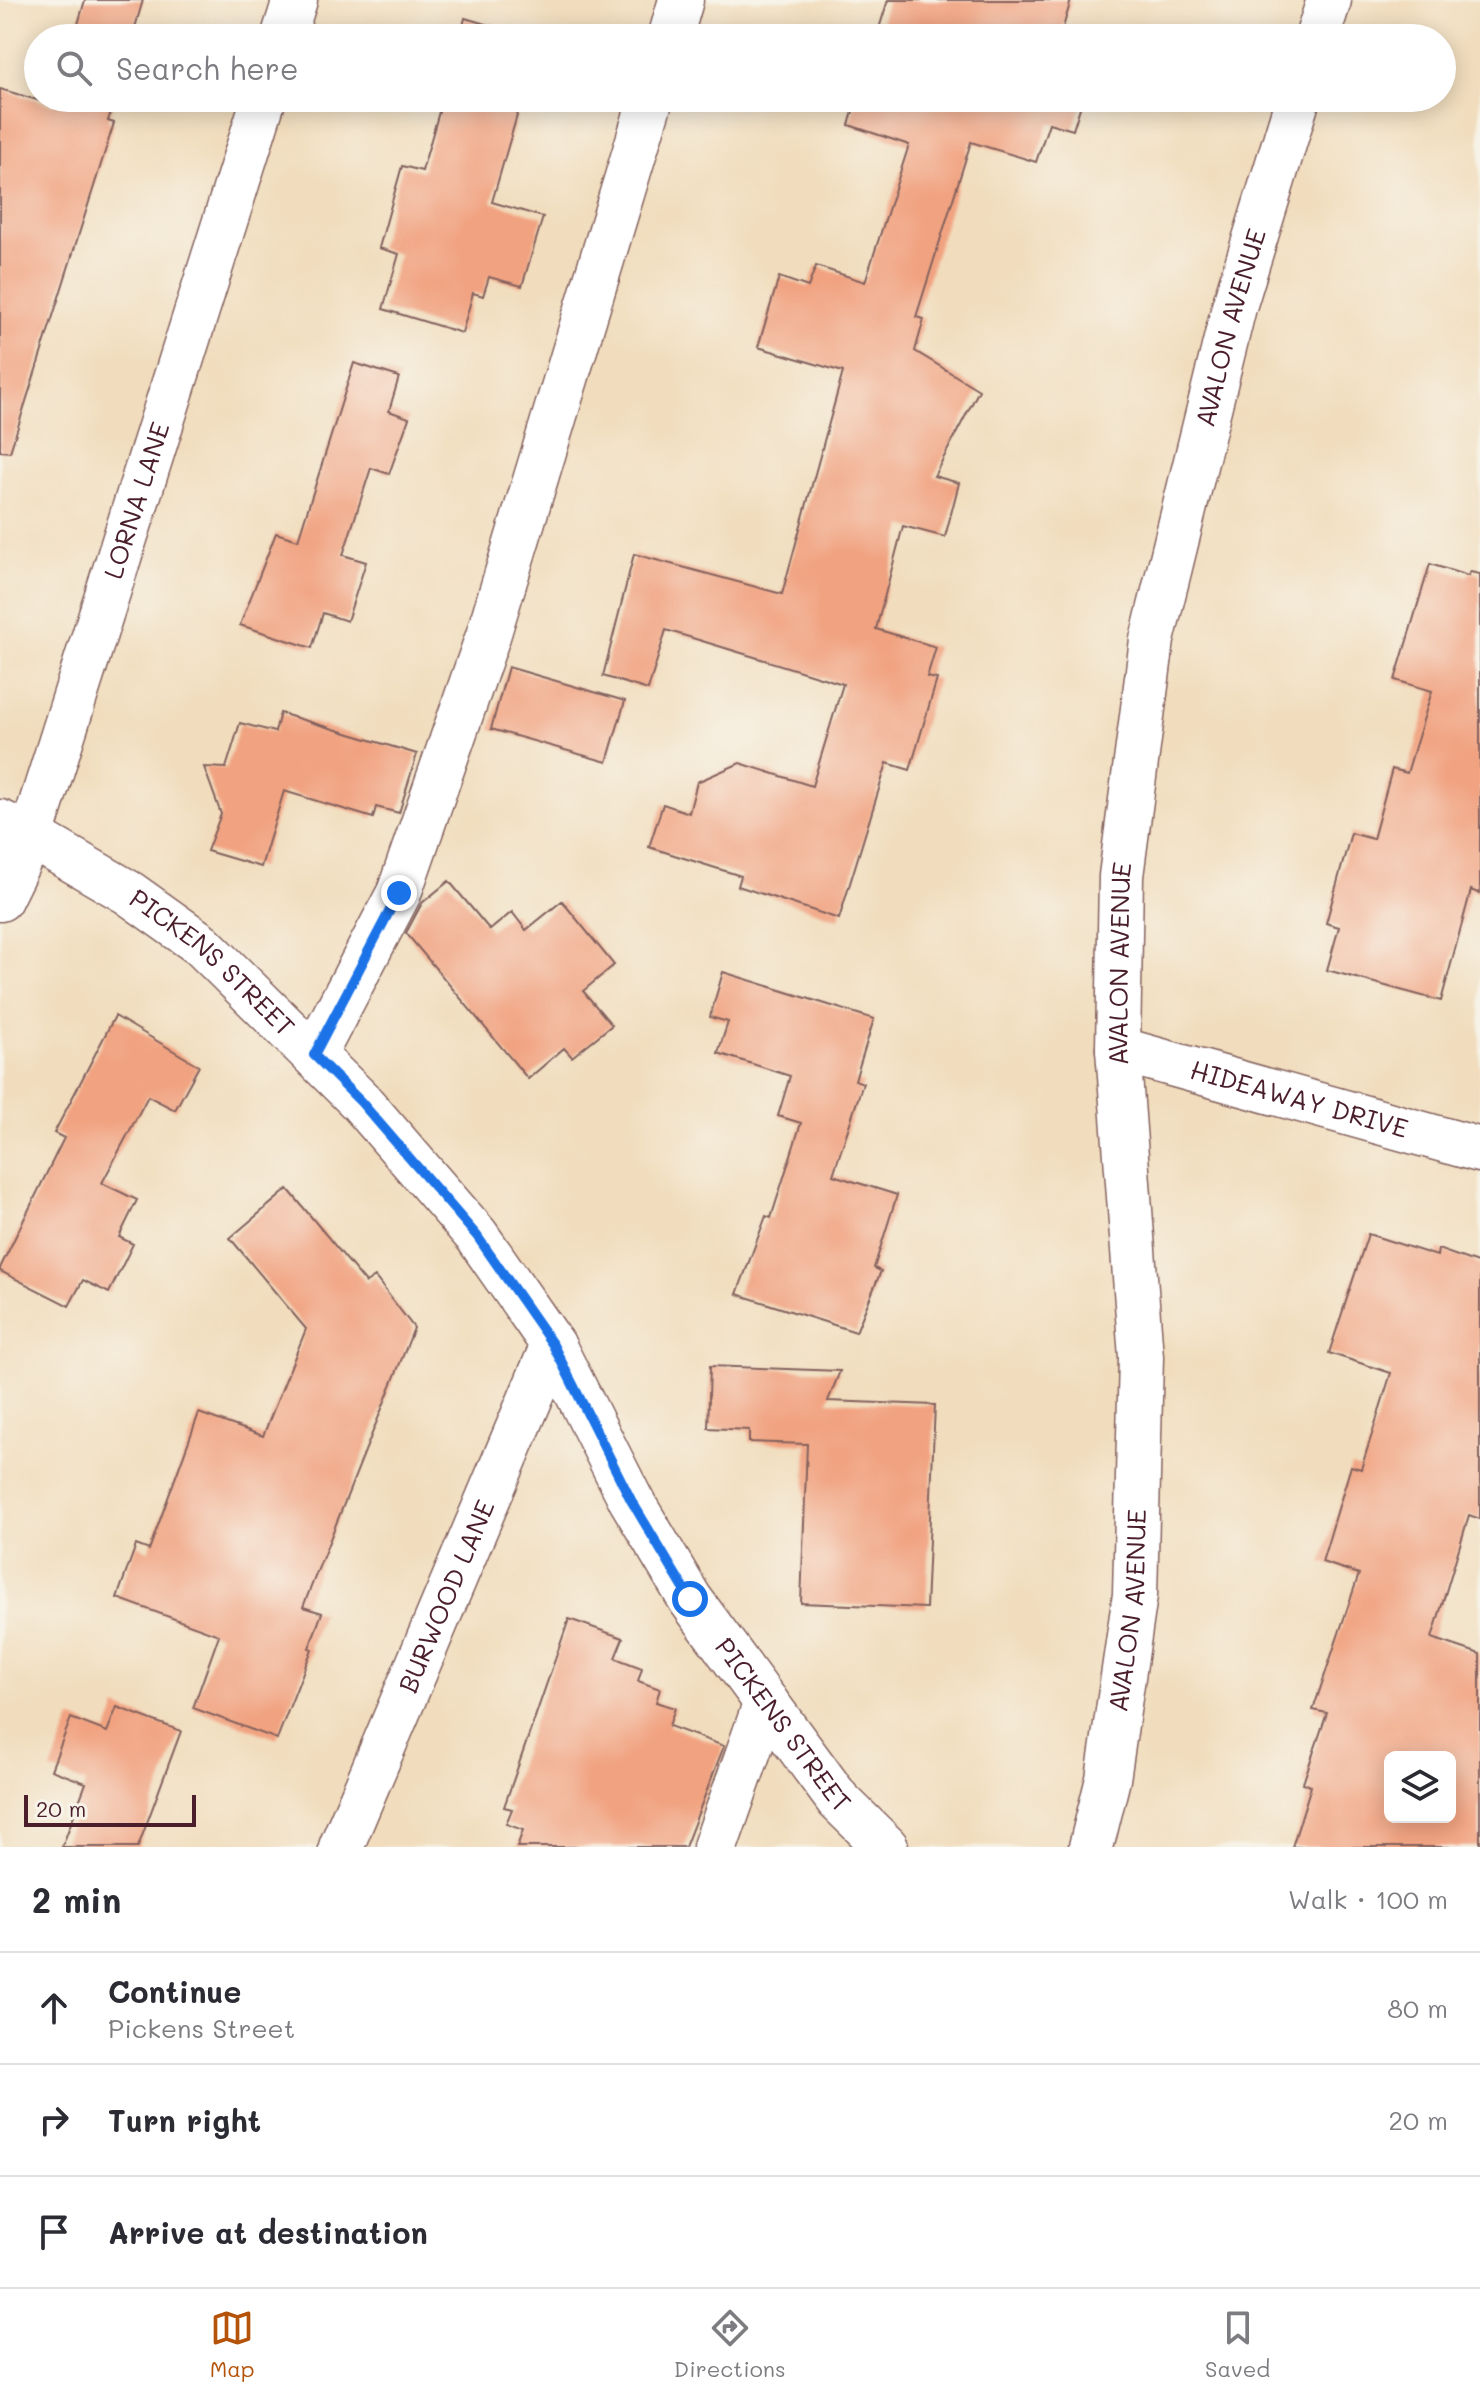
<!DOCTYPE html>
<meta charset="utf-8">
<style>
:root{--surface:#fff;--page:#f7f7f7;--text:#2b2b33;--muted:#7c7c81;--line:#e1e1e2;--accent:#b45309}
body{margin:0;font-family:Mali,sans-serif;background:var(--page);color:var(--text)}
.controls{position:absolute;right:24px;bottom:24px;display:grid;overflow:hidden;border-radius:12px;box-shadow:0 4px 20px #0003}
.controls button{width:72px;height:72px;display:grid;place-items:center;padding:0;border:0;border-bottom:2px solid var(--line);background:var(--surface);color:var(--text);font:40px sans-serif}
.scale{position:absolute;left:24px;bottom:20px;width:172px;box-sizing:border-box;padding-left:8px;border:4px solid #4a1f2b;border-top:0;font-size:22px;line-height:28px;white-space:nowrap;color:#4a1f2b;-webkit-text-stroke:6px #f7f3e8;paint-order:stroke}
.stop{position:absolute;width:24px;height:24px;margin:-18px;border:6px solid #1a73e8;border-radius:50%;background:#fff}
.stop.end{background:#1a73e8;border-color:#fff;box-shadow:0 2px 8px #0008}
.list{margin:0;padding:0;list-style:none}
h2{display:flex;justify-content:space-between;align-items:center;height:104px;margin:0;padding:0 32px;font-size:34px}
h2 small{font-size:26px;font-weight:400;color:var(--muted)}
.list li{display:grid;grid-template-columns:52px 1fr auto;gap:24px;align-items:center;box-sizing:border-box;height:112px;padding:0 32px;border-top:2px solid var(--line)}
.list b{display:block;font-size:30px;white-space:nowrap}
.list p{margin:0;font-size:26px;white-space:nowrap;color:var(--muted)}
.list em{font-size:26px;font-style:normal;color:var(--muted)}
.icon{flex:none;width:44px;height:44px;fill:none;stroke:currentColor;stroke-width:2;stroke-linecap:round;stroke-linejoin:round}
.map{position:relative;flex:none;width:1480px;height:1847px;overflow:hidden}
.search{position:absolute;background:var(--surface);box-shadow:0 4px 20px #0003;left:24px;right:24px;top:24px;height:88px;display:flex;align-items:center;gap:20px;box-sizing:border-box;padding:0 28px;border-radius:44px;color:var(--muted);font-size:30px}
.sheet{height:440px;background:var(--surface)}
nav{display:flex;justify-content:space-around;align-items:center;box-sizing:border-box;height:112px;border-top:2px solid var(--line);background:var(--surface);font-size:22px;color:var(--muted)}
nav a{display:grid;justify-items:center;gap:4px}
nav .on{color:var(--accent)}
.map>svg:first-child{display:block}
</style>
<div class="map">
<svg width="1480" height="1847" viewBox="0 0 1480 1847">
<rect width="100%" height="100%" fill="#f7f3e8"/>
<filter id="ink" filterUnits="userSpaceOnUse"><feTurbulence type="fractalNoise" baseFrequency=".0125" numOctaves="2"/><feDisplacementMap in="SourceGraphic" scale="16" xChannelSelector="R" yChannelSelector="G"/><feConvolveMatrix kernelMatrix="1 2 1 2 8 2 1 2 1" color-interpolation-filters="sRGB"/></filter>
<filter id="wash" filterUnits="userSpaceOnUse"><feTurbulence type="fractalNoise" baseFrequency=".006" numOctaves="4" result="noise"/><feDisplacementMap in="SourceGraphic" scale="32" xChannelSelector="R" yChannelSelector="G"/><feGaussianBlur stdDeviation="1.8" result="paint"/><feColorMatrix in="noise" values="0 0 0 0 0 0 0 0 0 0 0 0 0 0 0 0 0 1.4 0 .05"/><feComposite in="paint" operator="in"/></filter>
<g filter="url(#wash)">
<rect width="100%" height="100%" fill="#f1ddbd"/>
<g id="blocks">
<path fill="#f1a381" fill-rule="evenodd" d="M85,0H143L132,38H74Z
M888,0H1071L1060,38H876Z
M465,18L513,32L512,38H460Z
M0,89L54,105L56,98H115L108,121L114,123L10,452L0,451Z
M443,98H522L492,202L543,217L522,286L489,277L483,296L473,293L462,333L383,309L399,254L379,248L402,166L422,171Z
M857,98H1083L1073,130L1049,123L1036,162L971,142L916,317L924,319L915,351L979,390L934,476L959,483L945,537L903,526L876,629L936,647L927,677L937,679L910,770L887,763L839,919L738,886L741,876L649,847L663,804L689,813L697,782L740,763L812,786L843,684L666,630L648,690L603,676L634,554L782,594L843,372L758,347L779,277L808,287L816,266L865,282L909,145L849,125Z
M354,363L399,377L389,411L409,418L389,474L371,468L343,555L366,562L347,621L323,613L312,648L240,625L276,533L298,540Z
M1430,564L1468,576L1470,572L1480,574V894L1471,890L1441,1001L1327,970L1339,927L1326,923L1351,833L1373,839L1392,769L1407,773L1432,691L1395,680Z
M508,667L625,701L607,762L491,729Z
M280,713L417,754L399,813L376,807L373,818L284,791L261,867L207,851L221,814L204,767L226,768L240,723L275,732Z
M449,881L490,930L512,912L526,930L562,901L614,965L583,991L612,1025L572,1057L564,1048L528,1079L406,933L422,903Z
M723,972L874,1019L855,1080L863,1083L833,1175L897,1195L874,1268L881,1271L856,1332L737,1294L766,1216L771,1218L801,1123L778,1116L790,1076L718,1053L728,1022L710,1017Z
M115,1016L199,1066L175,1110L148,1096L102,1183L137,1200L119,1237L133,1244L109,1293L83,1280L69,1306L0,1271V1268L64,1138L54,1133Z
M288,1189L366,1283L375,1277L414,1328L303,1607L322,1613L309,1648L312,1649L277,1739L193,1708L219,1635L117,1598L136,1545L149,1550L199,1413L263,1436L306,1329L230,1238Z
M1368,1234L1437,1256L1438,1249L1480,1264V1519L1469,1515L1432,1638L1480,1654V1847H1292L1311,1786L1303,1783L1327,1713L1313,1710L1359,1574L1322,1562L1351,1466L1361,1469L1391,1373L1329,1353ZM1390,1757H1450V1817H1390Z
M710,1366L840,1371L828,1401L935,1405L926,1608L801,1603L807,1444L749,1442V1430L708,1428Z
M569,1619L623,1638L615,1658L642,1668L638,1681L660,1689L656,1702L675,1708L669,1726L724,1746L685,1847H517L523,1830L506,1824L512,1809L504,1807Z
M117,1707L181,1731L138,1847H62L86,1783L51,1770L71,1718L107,1732Z"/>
</g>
</g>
<g filter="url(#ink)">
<use href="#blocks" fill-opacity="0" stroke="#84625e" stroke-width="2"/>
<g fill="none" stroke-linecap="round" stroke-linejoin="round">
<defs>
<g id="minor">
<path d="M283,38L295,0"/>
<path d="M670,38L681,0"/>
<path d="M1317,38L1329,0"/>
<path id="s1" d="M0,822L31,836L129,893L202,945L361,1102L477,1236L553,1345L631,1500L690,1599L838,1800L886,1847"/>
<path id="s2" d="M0,899L31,836L264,98"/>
<path id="s3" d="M1118,1049L1480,1150"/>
<path d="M314,1055L399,893L488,636L651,98"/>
<path id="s4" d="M341,1847L553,1345"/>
<path d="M715,1847L766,1702"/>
<path id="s5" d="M1091,1847L1108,1779L1135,1595L1141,1357L1118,1049L1121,876L1152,640L1234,307L1298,98"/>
</g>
</defs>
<use href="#minor" stroke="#84625e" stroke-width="47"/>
<use href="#minor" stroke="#fff" stroke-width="44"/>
</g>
</g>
<g fill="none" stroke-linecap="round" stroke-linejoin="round" filter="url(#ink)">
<path stroke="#1a73e8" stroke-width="10" d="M399,893L314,1055L361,1102L477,1236L553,1345L631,1500L690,1599"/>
</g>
<g text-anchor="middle" stroke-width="6" stroke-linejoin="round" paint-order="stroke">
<g font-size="26" fill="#4a1f2b" stroke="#f7f3e8">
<text dy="9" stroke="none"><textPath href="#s5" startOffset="1536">AVALON AVENUE</textPath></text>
<text dy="9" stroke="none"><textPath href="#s2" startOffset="422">LORNA LANE</textPath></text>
<text dy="9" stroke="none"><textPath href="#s5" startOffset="888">AVALON AVENUE</textPath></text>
<text dy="9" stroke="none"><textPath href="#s1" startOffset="256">PICKENS STREET</textPath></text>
<text dy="9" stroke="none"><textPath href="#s3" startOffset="188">HIDEAWAY DRIVE</textPath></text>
<text dy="9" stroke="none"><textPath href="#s4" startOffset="272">BURWOOD LANE</textPath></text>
<text dy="9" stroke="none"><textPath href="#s5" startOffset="240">AVALON AVENUE</textPath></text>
<text dy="9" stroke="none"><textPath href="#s1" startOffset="1216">PICKENS STREET</textPath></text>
</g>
</g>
</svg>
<div class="controls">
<button><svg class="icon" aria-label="layers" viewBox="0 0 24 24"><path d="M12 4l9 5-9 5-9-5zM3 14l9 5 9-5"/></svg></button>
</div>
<div class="scale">20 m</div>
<div class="stop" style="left:690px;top:1599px"></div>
<div class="stop end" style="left:399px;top:893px"></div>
<div class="search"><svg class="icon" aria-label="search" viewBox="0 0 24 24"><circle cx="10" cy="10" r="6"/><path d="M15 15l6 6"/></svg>Search here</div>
</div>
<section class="sheet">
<h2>2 min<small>Walk · 100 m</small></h2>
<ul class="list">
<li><svg class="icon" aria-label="ahead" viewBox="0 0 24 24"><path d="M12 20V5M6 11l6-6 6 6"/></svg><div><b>Continue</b><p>Pickens Street</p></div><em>80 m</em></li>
<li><svg class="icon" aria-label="right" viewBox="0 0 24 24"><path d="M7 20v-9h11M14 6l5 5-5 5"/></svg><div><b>Turn right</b></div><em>20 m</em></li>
<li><svg class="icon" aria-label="arrive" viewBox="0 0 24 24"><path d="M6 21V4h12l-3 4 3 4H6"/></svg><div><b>Arrive at destination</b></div></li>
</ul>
</section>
<nav>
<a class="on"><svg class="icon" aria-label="map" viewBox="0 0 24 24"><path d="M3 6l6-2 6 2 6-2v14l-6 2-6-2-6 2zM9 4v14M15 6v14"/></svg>Map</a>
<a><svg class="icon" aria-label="directions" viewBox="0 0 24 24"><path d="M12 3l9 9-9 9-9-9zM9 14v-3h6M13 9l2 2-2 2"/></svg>Directions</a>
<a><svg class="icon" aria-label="saved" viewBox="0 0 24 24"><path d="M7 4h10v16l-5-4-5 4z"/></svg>Saved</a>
</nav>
